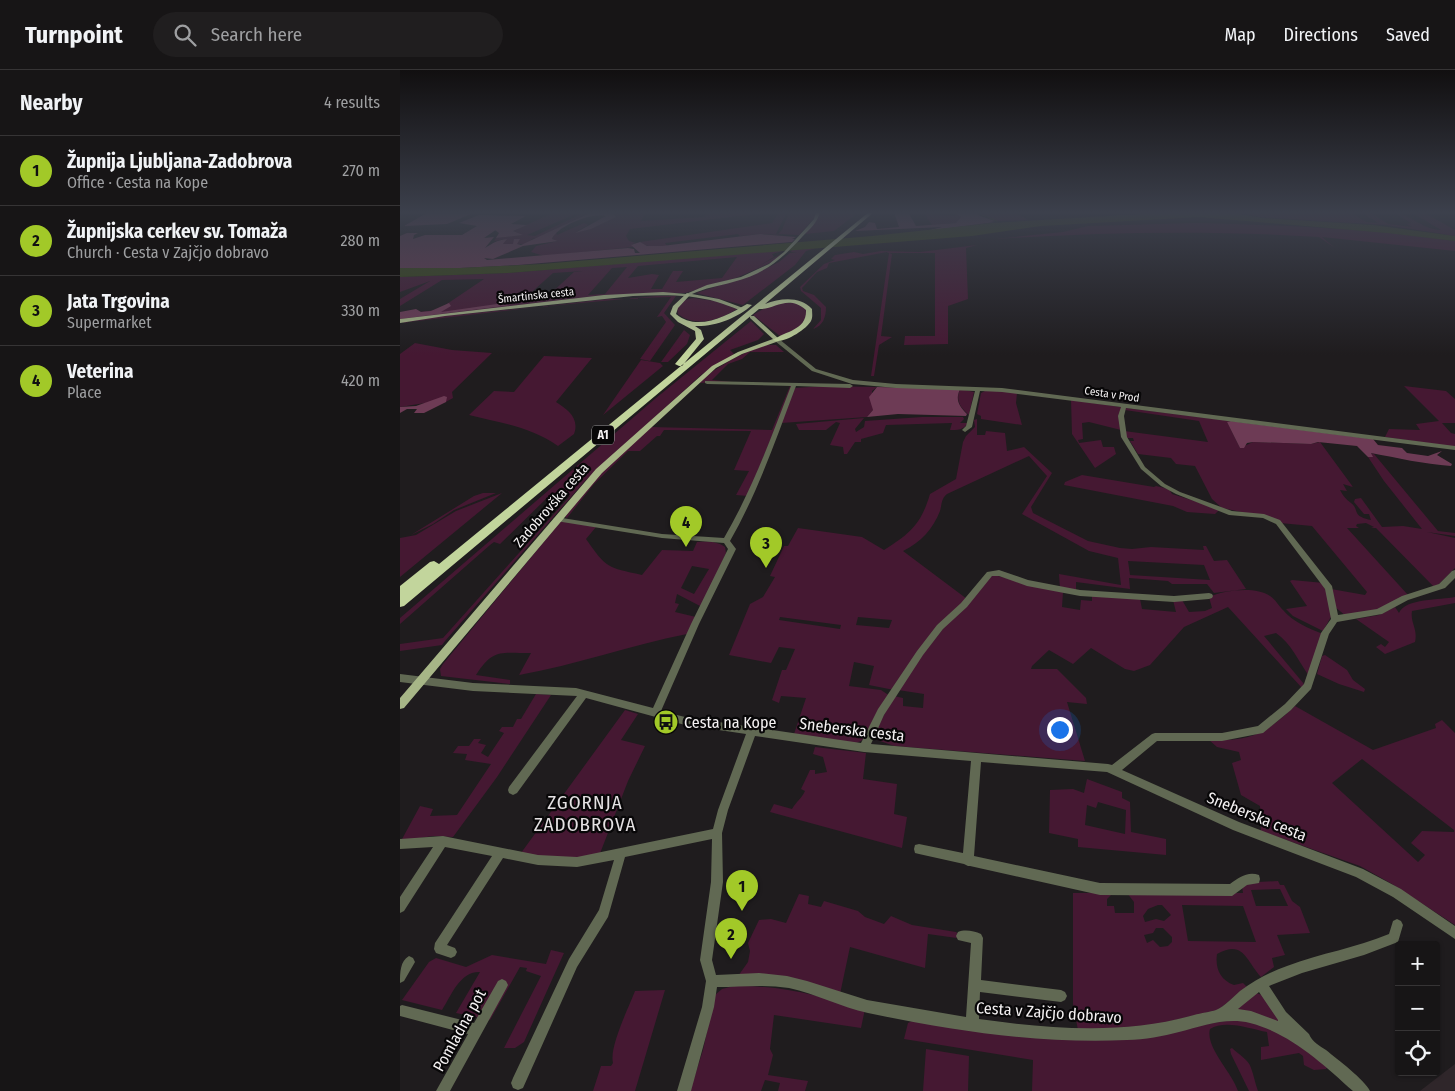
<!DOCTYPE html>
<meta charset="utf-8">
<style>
:root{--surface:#171516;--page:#201e1f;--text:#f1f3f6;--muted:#9e9fa1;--line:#363435;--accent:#a2c928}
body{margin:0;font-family:"Fira Sans Condensed",sans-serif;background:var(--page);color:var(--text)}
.controls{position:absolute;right:15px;bottom:15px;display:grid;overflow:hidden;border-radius:5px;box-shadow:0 1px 4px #0004}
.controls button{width:45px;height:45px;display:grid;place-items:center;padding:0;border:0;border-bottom:1px solid var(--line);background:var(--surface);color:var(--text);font:25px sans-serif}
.you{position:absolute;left:659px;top:659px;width:18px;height:18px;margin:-12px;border:4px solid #fff;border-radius:50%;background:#1a73e8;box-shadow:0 0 0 8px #1a73e833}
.badge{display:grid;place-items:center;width:32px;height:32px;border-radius:50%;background:var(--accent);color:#111;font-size:16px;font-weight:700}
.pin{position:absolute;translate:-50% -41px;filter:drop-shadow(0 1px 2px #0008)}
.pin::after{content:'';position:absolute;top:26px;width:18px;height:15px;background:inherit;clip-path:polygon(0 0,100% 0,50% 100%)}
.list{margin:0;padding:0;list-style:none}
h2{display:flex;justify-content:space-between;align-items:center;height:65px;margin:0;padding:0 20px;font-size:21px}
h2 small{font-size:16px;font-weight:400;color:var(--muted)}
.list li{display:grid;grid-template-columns:32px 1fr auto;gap:15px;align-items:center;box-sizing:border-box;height:70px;padding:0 20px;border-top:1px solid var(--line)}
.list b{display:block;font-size:19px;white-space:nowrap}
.list p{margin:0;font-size:16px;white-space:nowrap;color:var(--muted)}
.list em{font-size:16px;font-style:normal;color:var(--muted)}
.icon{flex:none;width:28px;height:28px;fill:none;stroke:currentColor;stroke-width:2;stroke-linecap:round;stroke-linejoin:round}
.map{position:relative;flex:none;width:1055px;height:1021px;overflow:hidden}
header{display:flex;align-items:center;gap:30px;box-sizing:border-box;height:70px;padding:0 25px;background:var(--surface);border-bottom:1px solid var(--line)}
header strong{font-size:24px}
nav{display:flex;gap:28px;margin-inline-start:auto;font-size:18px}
.search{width:350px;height:45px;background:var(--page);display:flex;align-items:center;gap:12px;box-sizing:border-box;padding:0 18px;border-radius:28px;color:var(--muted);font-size:19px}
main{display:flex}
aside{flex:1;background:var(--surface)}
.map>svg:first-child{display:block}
</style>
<header>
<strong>Turnpoint</strong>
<div class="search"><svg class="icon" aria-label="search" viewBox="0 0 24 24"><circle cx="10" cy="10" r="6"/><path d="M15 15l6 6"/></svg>Search here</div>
<nav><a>Map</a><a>Directions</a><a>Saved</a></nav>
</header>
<main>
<aside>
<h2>Nearby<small>4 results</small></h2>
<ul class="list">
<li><span class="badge">1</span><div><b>Župnija Ljubljana-Zadobrova</b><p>Office · Cesta na Kope</p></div><em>270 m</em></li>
<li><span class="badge">2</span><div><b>Župnijska cerkev sv. Tomaža</b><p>Church · Cesta v Zajčjo dobravo</p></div><em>280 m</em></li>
<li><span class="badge">3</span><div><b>Jata Trgovina</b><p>Supermarket</p></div><em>330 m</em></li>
<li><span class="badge">4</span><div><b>Veterina</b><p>Place</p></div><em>420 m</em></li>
</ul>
</aside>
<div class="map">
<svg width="1055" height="1021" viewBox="0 0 1055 1021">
<rect width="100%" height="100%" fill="#1f1c1e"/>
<path fill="#2f262a" d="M1055,994V1021H1020Z"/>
<path fill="#451832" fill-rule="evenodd" d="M155,142H180L127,165L135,166L185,142H191L140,167L132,169L128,174H103L106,169L94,171L96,168L122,165L113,161Z
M214,142H246L241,151L305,147L306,142H373L230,159L226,166L229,171L236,173L232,174L233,177L144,186L131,182L136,176L158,171L152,169L156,162L157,165L184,153L188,155L176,162L191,159L215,147L213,145Z
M379,142H387L376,164L380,165L360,164L340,166L338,164L265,173L267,176C258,176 246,178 240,172L372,153Z
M389,142H416V146L399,165L378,164L382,160Z
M421,142H459L434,161L405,164Z
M577,142H614L628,150L597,151Z
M837,142H951L966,152L978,153L961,142H974L973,144L988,154L1012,157L1007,154L1011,153L993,142C1008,142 1020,159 1041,160L1011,142H1023L1055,160V166L986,155L859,147Z
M524,143L554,146L557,144L561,147L556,153L532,155Z
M796,153C883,155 969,159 1055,171V181L922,167L935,178L919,167C810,160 703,162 595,169L663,162L688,156Z
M577,175L566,178L568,229L548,236V274L504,275L505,266H535V183H488L487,182L429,193L427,198L417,202L402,218L403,221L414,225L426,237C426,247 423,256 413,259L421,250V238L401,221L400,217L424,194L435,190L431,189L435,185L454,182L463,184L481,181L520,182Z
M416,178L406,181L395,195L343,235L296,223L355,204L379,192L390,183L397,182H391L392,180Z
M386,180L372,184L374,187L357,197L383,183L377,190L336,208L285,223H251L0,250V244L38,240L84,209L42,210L0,236V229L30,211L0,222V207L108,203ZM337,187L322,208L276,212L283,201H273L262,219H251L259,205L252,204L228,208L238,196ZM227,197L205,224L188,225L212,198ZM183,201L174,202L149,225L124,229L153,203Z
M489,183L492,184L481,266L492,267L479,275L474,306H471Z
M257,226H276L264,243L275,255L250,291L240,289L266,252L262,246L257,247L271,227L207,229L0,253L41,246Z
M293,228L315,231L337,239C320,250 296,258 278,244L277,238L285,230Z
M380,233H397L405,237L408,244L399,258L380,266L353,245L368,236Z
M351,251L364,264L358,270L330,280L334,284L301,305L185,411L45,571L42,575L0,581V574L43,568L170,426L153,423L150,425L100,474L94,472L90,475L0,554V548L256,328Z
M284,260L290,265L287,274L268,292H261Z
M15,273L52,280L92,283L52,322L53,328L42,334L46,332C30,331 16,335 0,337V284Z
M366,275H376L384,282H350L342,289L328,294L312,310L332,312L298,313C319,295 339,284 366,275Z
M144,286L192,288L156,332C167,339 180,348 174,364L158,376C131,357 101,353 69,345L94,321L114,322Z
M241,290L260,293L263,296L203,345Z
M390,316H392L348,426L336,425L349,401L334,400L351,361L264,360L260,366H257L240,381H228L194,414L167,448L165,447L195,408L250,357L372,360Z
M423,316L477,317L472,321L473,340L467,347L381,353L395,318Z
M1004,316L1046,321L1055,329V353H1042L1051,363L1055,364V377L985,367L989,359L1020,360L1016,354L1039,351Z
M560,319L574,322L569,345C561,338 555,331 560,319Z
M587,320L617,323L616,333L622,355L581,349V346L577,344L581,323Z
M671,330L721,337V360L689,352L682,353L683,369L678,370L679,373L701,370L703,377H714L716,384L695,398L672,364Z
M726,338L831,351L827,352L840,378L853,372L911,374L920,372L953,417L943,414L947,421L940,420C943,426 946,429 951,433C960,440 951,446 971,450L969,444H964L954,432L955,429L961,428L982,457L1003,456L1022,459L984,411L968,387L972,386L971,383L974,384L1038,461L1055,463V466L1027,462L1055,468V498L1035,518L976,458H971L974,457L966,453L957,454L956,456L959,458H947L1008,525L974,542L946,546L935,537L931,519L965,525L967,522L912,456L880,453L876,449L822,438L812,429L795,396L776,394L771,388L738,384L730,371H734L733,368H726L724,361L808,372L799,351L725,340Z
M522,347H563L564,349L560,353H568C564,360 557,360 550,360L552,353L486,355L483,363L461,369V372H455L447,384H444L443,377L430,375L440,353L436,352L426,360H399L396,354L464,348L455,359L456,362L464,357L465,351Z
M577,349V365H585L586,361L605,363L607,381L624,377L652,403L631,437L633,443L688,471L720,478L732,479L751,477L804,480L803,476H806L814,491L827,490L846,519L814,523L807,514H772L768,511L729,508L730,519L676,512V521L660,519L659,504L721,515L718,488L689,481L622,444L647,406L629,386L547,424C541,429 542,434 540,441C533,459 521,472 503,481L567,529L494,620L469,615L474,596L454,592L449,616L481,620L490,626L466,667L461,671L456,673L394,664L406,628L381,626L379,633L372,630L382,600H386L395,579L379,577L371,593L329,585L350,534L363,527L375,507L370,506L384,476H388L398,458L462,467L484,480C511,463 521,454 530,424L556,409L563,372L566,366L575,357L574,350ZM728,491L804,495L810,510L730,505ZM380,547L441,555L440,559L379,550ZM458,547L492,550L489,558L456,555Z
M682,405L754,417L756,416L769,419L772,424L820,439L815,444L787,442L773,436L664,415L665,412Z
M83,423H96L54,440L33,454L11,465L74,426Z
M102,423L0,507V468L16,465L56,441Z
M161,451L196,457L186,469C207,499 207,497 242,505L262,480L293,481L297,472C306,471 317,471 325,477L326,483L306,527L300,536L277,524L275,533L279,534L275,542L296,547L287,564C230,575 176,595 119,605L131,583C101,583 93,578 76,605L110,610V614L41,606L40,599L43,594ZM292,496L309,499L294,524L281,518Z
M594,505L663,522L662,537L680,540L681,530L692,531V525L740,529L742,539L776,542L773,530H782L789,542L805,541L812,538L809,527C824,520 856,516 870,526C876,530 878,535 883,540C893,552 908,558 923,564L909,606C899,592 891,573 876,563L864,566L904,614L902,618L828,537L784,557L750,595L734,601L725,599L691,578L673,594L649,580L632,596L631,599H657L686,628L687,634L667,632L685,691L494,676L472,668L494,626L503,628V636L523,638L524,624L498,620L527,576L588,508Z
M892,510L924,513L932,545L923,561L893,546L886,539L907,536L890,511Z
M1055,527V533L1012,541C1010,553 1018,559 1015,572L985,584L976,577L981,574L985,577L989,572L956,549L979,545L995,537L999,543C1005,528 1041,530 1055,527Z
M925,585L947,600L953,610L965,619L964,622L939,614L917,604L922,586Z
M136,624L151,625L97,707L53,767L33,766L1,771L20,736L33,739L30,746L57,745L91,694L65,690L67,684L53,683L58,676H69L74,669H81L78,673L86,675L81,683L88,687L104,663L99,661L102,657H113L117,649H121Z
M895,636L973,680L1036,658L1035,654L1042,650L1055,663V855L992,814L960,796L861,761L860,736L841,725L832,693L841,690L839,682L817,677L809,670C852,671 865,664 895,636ZM962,689L1054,760V762L1022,761L1011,773L1025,785L1018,792L932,713Z
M225,640L238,644L221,670L245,676L228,711L199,786L162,790L121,783Z
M415,677L466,683L463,709L497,714L494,744L507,747L502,778L370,742L374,734L392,739C396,732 402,728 405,721L401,719L410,700H415V704L427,702L423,687L413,684Z
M687,709L722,722V728L730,732L731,762L766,769V785L678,777V769L649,763L650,720L673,719L684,723ZM698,732L726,740L725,764L685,755L687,735L696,738Z
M878,811L880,815H884L892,831L900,837L910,863L877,865L885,885L872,888L874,897L861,907C846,891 844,869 817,884C815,898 820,910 834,915L843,913L847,917L818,940L745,957L678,960L673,934V823H713L707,829V836H714L715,843H734V832L727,823H843L842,816L858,812ZM880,819L888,836H856L851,820ZM758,835H762L771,845L764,851L756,849L745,852L743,846L748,839ZM782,835L843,836L856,872L788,871ZM756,858H763L772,867V872L768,876L760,877L753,870L747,873L744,865L753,863Z
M399,824L409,826L408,834L421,837L424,831L458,841L465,847L484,854L491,846L512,855L556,862L564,869L528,864L525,898L450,877L440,924L336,909L348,892L350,881L348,873L359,850L371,849L386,853Z
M151,880L164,883L124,972L115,978H104L141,906L126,901L127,898L120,897L90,950L56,943L80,902C60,901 51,926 42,940L2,930L29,892L36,888L66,897L92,885L146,894Z
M334,916C384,915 419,926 465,939L461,958L374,945L370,979L373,985L368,1005L408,1011L405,1021H378L380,1013L365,1010L361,1021H290L303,980L315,925L322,919Z
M265,920L235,1021H193L201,996H211L213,993C209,977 229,937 235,921Z
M856,923L862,925L891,959L838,940L837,935Z
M843,948L876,960L929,994L926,999L914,1000L904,995L903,986L899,983L861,990V977L869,976L867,962C851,959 825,949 810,959C805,977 832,1002 838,1021H632L633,990L504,969L508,953L512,951L601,962L802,955Z
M832,978C838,984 849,990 851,998C854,1006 855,1013 858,1021H849L831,984L830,979Z
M526,979L569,986L568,1021H523Z"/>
<path fill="#6d3b55" d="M192,142H214L213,144L216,147L191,159L175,163L206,146C193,142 157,156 152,169L158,171L123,176L93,189L84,188L87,190L228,178L234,179L235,183H240L231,175L240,172L247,176H262L360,164L396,167L392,169H395L392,172L380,173L118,195L60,198H0V166L7,163H18L14,165L13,169L25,165H62L77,156L59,153L79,145L126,146L111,154L127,155L113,161L123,165L96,168L99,163L95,160L103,155L84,168L94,167L85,178C93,173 97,170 107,169L103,174H113L114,169H120L117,174L121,175Z
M494,142H508L516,156L556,153L561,147L557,144L559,142H576L580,146L595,151L591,152H595L526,161L542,157L455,161L465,157L469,152L475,153L477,159L499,157Z
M27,143L71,144L47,154L4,156Z
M49,233L51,236L41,242L97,234L111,235L0,249V242L16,239L21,242L31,241Z
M477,317L560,319C555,330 559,336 567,344L566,346L498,344L467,347L473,340L469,327Z
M44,326L47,327L46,332L24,343H14L17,339H7L0,343V337L16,336Z
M831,351L973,369L978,375L1002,378L1007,383L1028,386L1042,381L1037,385L1052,394L1051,396C1023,394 998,388 971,383L973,387H968L957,376L918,372L911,374L853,372L847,373L844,378H840L827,352Z"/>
<path fill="#384711" d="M776,142H827L863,148L973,155L1055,166V171L987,163L799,147L641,156L572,166L108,203L0,207V198H60L142,194L472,166L592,153Z"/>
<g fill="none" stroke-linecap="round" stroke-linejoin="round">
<path stroke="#384711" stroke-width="1" d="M575,142L597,151"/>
<path fill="#616953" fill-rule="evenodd" d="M375,269H379L416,299L453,310L496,314L602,318L1055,376V380L726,338L724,346L727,367L745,397L765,414L780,422L832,441L864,444L880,450L932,516L938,545L977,539L1002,526L1039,514L1052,501L1055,500V508L1045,518L1008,530L982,544L937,552L929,564L911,619L891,640L863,663L822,671H757L722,700L839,752L963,799L1001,819L1055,856V869L993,827L956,807L833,760L707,702L581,692L574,786L700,813L830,814C839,808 847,801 859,805L860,809L859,813L847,815L832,826L700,825L570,796H568L564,794L519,784L515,783L514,779L515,775L519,774L563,783L571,691L464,682L355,666L328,740L322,763L323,812L312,890L316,905L359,903L387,906L407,911L467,930L566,947L571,873L558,870L556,866L558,862C565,859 574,861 581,864L583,868L581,910L661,920L665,922L667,926L665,930L661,932L580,922L579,949C650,959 724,965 794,945C801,943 810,942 816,940C824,937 834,926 840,921C855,910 870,902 887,896C921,883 956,878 989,864L993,851L997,849L1001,851L1003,855L998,872L964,885L902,903L869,916L886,942L909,964C912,972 920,976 926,980C937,989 965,1010 970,1021H953C923,994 890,963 850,953C826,947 803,956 779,962C763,966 745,970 727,970C641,974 553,961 468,943C441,937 416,924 389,918C365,914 341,917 317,917L314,937L291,1021H277L302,937L306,911L300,890L311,812L312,769L225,787L208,847L177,897L123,1018L118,1020L113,1018L111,1013L113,1008L169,889L199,840L214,790L177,797L138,795L103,788L47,875L55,878L57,882L55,886L51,888L36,883L34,879L35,873L92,786L45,777L4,841L0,843V827L33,777L0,779V769L43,766L138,785L177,787L313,759L318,740L346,664L285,655L186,628L117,723L113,725L109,723L108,720L109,717L177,626L73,621L0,612V604L73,613L176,618L253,638L291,554L328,479L324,473L262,468L156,451L153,449L156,447L262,464L324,468C352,420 371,368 391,316L307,314L305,313V311L450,314L453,316L450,318L396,316C376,369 358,422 330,471L336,479L299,554L261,641L285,647L461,673L478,639L517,581L537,555L561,533L587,502L599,500L628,510L680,520L774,526L809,523L812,524L813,526L812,528L809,529L774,532L680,526L627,516L599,506H592L567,537L543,559L523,585L484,645L471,674L708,694L712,695L752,664L755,663H822L858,656L885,634L904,614L921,563L931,549L925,519L876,454L863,448L829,445L776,424L761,416L741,399L721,367L718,346L721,337L602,322L580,321L572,357L565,362L562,360L566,356L575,321L496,318L452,314L412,301L375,271ZM859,922L878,950V951L851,941L838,939Z
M9,886L13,888L15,892L4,911L0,913C0,903 0,891 9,886Z
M102,909L106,911L108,915L106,919L50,1021H36L68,964L0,946V936L2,935L74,953L98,911Z"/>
<path fill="#a7b687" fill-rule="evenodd" d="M416,142H420C417,153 410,159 402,167C381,190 364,204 333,212C319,216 305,218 292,224L319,229L343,238V240H339C332,237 324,234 317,232C290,224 261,225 233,226L45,246L0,253V249L204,225L263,222L286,224L307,215L341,207L369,194L384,182L407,157L414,149Z
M350,246H354L379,269V271L342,284L316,298L202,403L4,638L0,639V628L196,399L312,296L338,282L373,269L350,248Z"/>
<path fill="#c2d59c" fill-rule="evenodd" d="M469,142H474L365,234C381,228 400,226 412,239C412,243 413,247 411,251C406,260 382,275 373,270C386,261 407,260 406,240C387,224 375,240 359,239L4,536L0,537V516L30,492L34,491L39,494Z
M287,223L290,225L278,238L276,244C297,262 327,246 347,234L352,235C338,248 314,257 295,256L301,260L304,269L282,296H279L275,294L296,269L295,261L278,252L270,244L273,236Z"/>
</g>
<linearGradient id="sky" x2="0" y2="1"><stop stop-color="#110f10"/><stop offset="0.5" stop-color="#3c404c"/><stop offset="1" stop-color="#3c404c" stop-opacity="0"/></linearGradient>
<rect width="1055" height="285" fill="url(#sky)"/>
<defs>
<symbol id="bus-disc" viewBox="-11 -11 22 22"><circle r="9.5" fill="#a2c928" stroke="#080708"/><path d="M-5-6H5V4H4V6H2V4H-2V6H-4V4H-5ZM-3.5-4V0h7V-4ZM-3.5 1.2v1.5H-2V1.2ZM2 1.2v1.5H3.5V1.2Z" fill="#111"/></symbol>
</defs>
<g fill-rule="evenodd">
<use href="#bus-disc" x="252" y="638" width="28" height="28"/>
</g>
<g text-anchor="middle" stroke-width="4.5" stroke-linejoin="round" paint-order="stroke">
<g font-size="11" fill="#f4f1f2" stroke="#080708">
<text transform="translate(136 225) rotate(-6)" y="4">Šmartinska cesta</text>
<text transform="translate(712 324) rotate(8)" y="4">Cesta v Prod</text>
</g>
<rect fill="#080708" stroke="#adabac" stroke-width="1" x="192" y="355.5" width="22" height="19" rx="4"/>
<g font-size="12" font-weight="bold" fill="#f4f1f2">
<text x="203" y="369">A1</text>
</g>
<g font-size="14" fill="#f4f1f2" stroke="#080708">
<text transform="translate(151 435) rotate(-49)" y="5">Zadobrovška cesta</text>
</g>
<g font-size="16" fill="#f4f1f2" stroke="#080708" text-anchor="start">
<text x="284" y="658">Cesta na Kope</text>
</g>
<g font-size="16" fill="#f4f1f2" stroke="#080708">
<text transform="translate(452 659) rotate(7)" y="6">Sneberska cesta</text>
<text transform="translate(857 746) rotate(22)" y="6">Sneberska cesta</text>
<text transform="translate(649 942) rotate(4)" y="6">Cesta v Zajčjo dobravo</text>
<text transform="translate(59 960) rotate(-61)" y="6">Pomladna pot</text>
</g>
<g font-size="19" letter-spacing="1" fill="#e5e1e3" stroke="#080708">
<text x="185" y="739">ZGORNJA<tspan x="185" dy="22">ZADOBROVA</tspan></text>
</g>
</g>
</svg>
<div class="controls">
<button>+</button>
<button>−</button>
<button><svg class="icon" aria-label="locate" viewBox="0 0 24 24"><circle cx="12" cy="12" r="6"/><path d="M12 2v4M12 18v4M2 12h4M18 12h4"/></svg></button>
</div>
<div class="you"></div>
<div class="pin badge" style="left:342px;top:841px">1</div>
<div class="pin badge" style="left:331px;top:889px">2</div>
<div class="pin badge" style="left:366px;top:498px">3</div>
<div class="pin badge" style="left:286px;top:477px">4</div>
</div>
</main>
